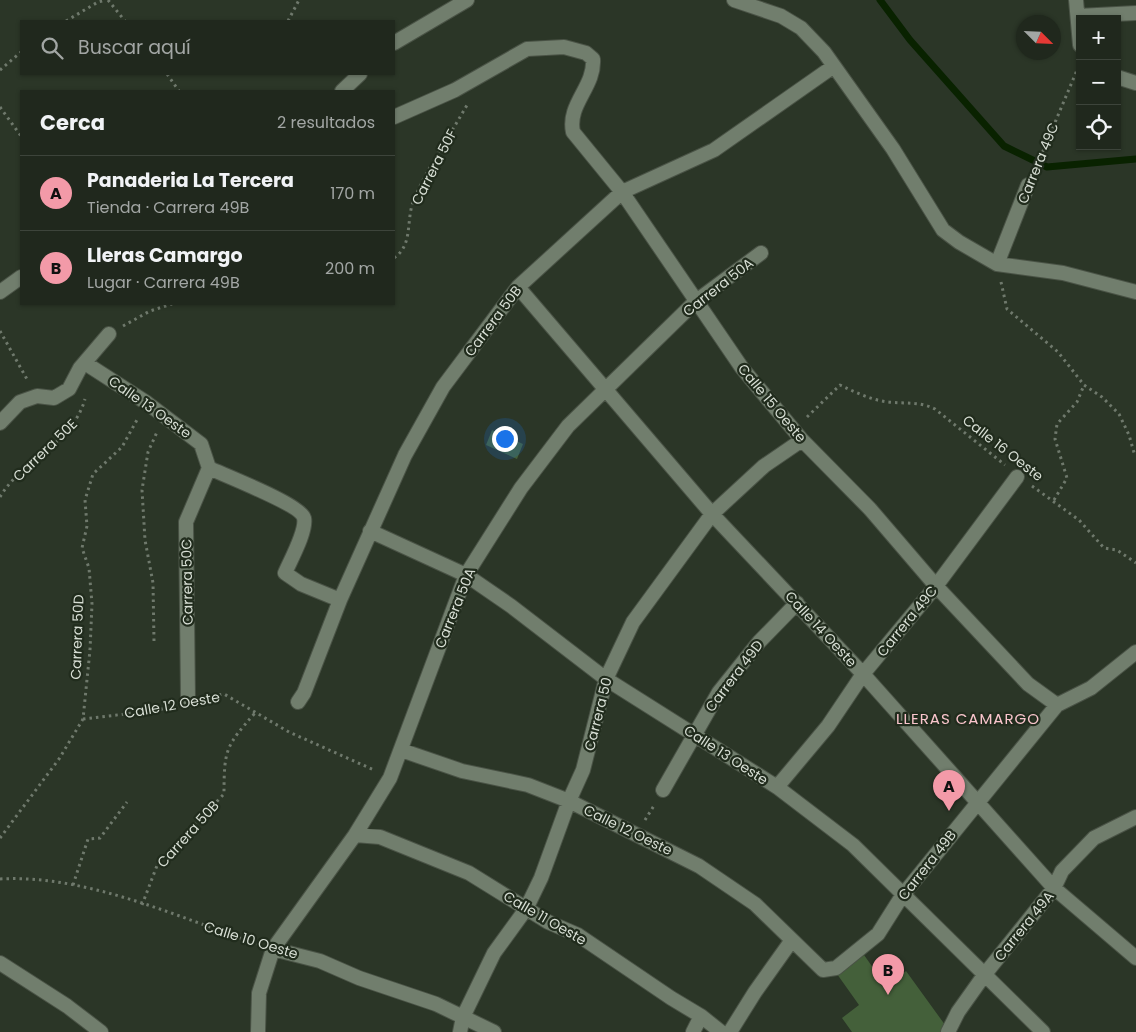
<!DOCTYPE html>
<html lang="es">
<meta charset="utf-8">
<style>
:root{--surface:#20281d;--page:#283026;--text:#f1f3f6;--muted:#a2a6a4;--line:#3d443b;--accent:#f39aa8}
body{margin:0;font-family:Poppins,sans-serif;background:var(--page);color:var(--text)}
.controls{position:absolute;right:15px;top:15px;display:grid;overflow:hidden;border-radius:0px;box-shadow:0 1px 4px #0004}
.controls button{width:45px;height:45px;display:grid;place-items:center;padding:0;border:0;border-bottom:1px solid var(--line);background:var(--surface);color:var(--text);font:25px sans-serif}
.compass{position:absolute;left:1016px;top:15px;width:45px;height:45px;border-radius:50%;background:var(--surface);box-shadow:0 1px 4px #0004;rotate:114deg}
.you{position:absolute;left:504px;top:438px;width:18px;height:18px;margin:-12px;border:4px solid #fff;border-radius:50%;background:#1a73e8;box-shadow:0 0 0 8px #1a73e833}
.badge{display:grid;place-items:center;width:32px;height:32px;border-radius:50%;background:var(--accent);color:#111;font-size:16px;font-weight:700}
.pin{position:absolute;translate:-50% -41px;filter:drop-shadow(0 1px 2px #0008)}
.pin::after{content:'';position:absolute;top:26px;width:18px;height:15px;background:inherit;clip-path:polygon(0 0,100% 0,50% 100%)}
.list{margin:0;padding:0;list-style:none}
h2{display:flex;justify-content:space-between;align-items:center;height:65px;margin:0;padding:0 20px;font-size:21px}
h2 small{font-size:16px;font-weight:400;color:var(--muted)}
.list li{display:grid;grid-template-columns:32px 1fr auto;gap:15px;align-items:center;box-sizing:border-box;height:75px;padding:0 20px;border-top:1px solid var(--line)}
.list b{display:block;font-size:19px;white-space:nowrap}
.list p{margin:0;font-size:16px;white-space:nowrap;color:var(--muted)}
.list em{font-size:16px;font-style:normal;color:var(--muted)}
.icon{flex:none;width:28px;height:28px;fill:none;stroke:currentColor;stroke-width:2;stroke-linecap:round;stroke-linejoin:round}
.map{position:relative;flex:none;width:1136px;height:1032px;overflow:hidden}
.search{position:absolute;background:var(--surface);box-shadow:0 1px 4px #0004;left:20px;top:20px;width:375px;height:55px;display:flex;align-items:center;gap:12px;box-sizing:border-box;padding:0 18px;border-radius:0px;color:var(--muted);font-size:19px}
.panel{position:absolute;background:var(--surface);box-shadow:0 1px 4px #0004;left:20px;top:90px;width:375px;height:215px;border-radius:0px}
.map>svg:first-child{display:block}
</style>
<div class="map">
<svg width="1136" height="1032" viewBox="0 0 1136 1032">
<rect width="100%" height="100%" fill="#2b3627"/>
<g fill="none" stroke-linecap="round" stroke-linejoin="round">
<path stroke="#092200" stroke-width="7" d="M880,0L910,40L1004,146L1047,167L1136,159"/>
</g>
<path fill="#44603a" d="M492,430L523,444L517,459L486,445Z
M864,955L886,986L906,971L948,1029L944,1032H852L842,1018L859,1005L837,974Z"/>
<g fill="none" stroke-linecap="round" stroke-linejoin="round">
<defs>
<path id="minor" d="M734,0L781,16L801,28L824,52L893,149L943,230L959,242L997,264L1063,273L1136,292
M1076,0L1080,45
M1078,16L1136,13
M394,43L467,0
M1117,77L1136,83
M342,91L360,74
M394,117L455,90L527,49L564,47L586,53L593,59C595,87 567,104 573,132L622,192L742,368L802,440L870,509L936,586L1028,684L1057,705
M997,264L1028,185
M518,287L712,514L863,674L1054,888L1136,958
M0,292L21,277
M85,363L147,403L201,444L209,468C224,475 301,505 304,518C307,531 290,561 285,573L301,584L340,600
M0,423L20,402L37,396L54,398L69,389L80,368L109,334
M370,531L466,575L511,606L606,679L777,787L853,845L1043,1032
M188,700L186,522L209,468
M298,702L304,693L340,600L405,455L443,387L518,287L622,192L714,150L834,66
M401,750L462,771L528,785L569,801L699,866L755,904L823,970L836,968L878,934L902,896L1057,705L1091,688L1136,652
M777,787L828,726L863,674L936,586L1017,477
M663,790L719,692L759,642L797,603
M355,835L380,837L469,873L548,922L578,935L671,998L701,1016L721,1032
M273,949L320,961L359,978L436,1004L494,1032
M0,963L67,1006L101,1032
M258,1032L259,993L273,949L355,835L390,778L466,575L521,488L568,426L695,302L761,253
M460,1032L463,1017L494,953L526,909L541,878L569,801L583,770L606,679L633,622L712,514L764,466L802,440
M693,1032L701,1016
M730,1032L755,992L792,940
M948,1032L958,1012L985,974L1054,888L1062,871L1094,838L1136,817"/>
</defs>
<use href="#minor" stroke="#4a5346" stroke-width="16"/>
<path stroke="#6f796c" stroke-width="3" stroke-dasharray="2.5 4" stroke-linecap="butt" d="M108,0L125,21
M66,21L98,2L106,0
M288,21L299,0
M0,70L21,52
M167,74L179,91
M0,107L21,136
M1035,170L1080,63
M394,258C413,245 406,222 413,202C427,168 449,137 467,105
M1001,282L1007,309L1058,352L1084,385L1102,397L1119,414L1129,435L1135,456
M123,326L150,311L172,304
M0,331L28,381
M807,417L840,385C855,392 871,400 888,402C905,404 919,401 935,409L1005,465
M1032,486L1079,520L1104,548L1117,550L1136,563
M0,497C23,458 72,445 85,399
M1054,500L1067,478L1055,439L1057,424L1077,402L1084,385
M154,641L153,583L145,540L142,490L148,452L157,432
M206,697L224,694L289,732L374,770
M83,719L159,710L171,706
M645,820L655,804
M0,838L59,759L83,719L90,650L92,604L89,568L82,548L87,526L85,500L93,474L122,447L138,418
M0,879C85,874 178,917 257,944
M73,885L88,839L100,838L127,802
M142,905L158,863L224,794C224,749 226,746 255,713"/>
<use href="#minor" stroke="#717e6d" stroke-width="14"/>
</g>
<g text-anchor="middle" stroke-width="4.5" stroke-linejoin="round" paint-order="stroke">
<g font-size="14" fill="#d7ded4" stroke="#212c1d">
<text transform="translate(1038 163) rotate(-68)" y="5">Carrera 49C</text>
<text transform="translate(434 167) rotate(-63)" y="5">Carrera 50F</text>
<text transform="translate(718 287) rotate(-38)" y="5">Carrera 50A</text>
<text transform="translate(493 321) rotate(-53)" y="5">Carrera 50B</text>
<text transform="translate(772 403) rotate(50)" y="5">Calle 15 Oeste</text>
<text transform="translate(150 407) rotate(35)" y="5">Calle 13 Oeste</text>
<text transform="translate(1003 448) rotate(38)" y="5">Calle 16 Oeste</text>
<text transform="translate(45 450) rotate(-44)" y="5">Carrera 50E</text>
<text transform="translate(187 582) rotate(-91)" y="5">Carrera 50C</text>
<text transform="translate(455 608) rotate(-68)" y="5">Carrera 50A</text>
<text transform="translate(907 621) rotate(-51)" y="5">Carrera 49C</text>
<text transform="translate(821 629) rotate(47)" y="5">Calle 14 Oeste</text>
<text transform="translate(77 637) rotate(-88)" y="5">Carrera 50D</text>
<text transform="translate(734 676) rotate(-53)" y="5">Carrera 49D</text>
<text transform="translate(172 705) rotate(-10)" y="5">Calle 12 Oeste</text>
<text transform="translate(598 714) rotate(-76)" y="5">Carrera 50</text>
<text transform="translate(726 755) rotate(33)" y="5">Calle 13 Oeste</text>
<text transform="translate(628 830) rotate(26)" y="5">Calle 12 Oeste</text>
<text transform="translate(188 834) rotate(-48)" y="5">Carrera 50B</text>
<text transform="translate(927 865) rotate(-52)" y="5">Carrera 49B</text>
<text transform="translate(545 918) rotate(30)" y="5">Calle 11 Oeste</text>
<text transform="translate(1024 926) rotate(-51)" y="5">Carrera 49A</text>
<text transform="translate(251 940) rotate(17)" y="5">Calle 10 Oeste</text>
</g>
<g font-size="15" letter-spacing="1" fill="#f9c5cc" stroke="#212c1d">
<text x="968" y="724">LLERAS CAMARGO</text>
</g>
</g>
</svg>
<div class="controls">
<button>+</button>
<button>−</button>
<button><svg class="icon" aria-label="locate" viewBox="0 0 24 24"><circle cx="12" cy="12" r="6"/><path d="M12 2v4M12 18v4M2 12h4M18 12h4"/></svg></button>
</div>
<svg class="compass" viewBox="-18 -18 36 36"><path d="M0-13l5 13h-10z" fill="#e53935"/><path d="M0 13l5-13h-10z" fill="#a2a6a4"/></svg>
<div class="you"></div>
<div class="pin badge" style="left:949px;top:811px">A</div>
<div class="pin badge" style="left:888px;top:995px">B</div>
<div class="search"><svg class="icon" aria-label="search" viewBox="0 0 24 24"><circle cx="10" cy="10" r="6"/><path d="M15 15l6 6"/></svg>Buscar aquí</div>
<section class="panel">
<h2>Cerca<small>2 resultados</small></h2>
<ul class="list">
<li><span class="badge">A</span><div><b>Panaderia La Tercera</b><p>Tienda · Carrera 49B</p></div><em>170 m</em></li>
<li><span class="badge">B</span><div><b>Lleras Camargo</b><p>Lugar · Carrera 49B</p></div><em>200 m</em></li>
</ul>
</section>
</div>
